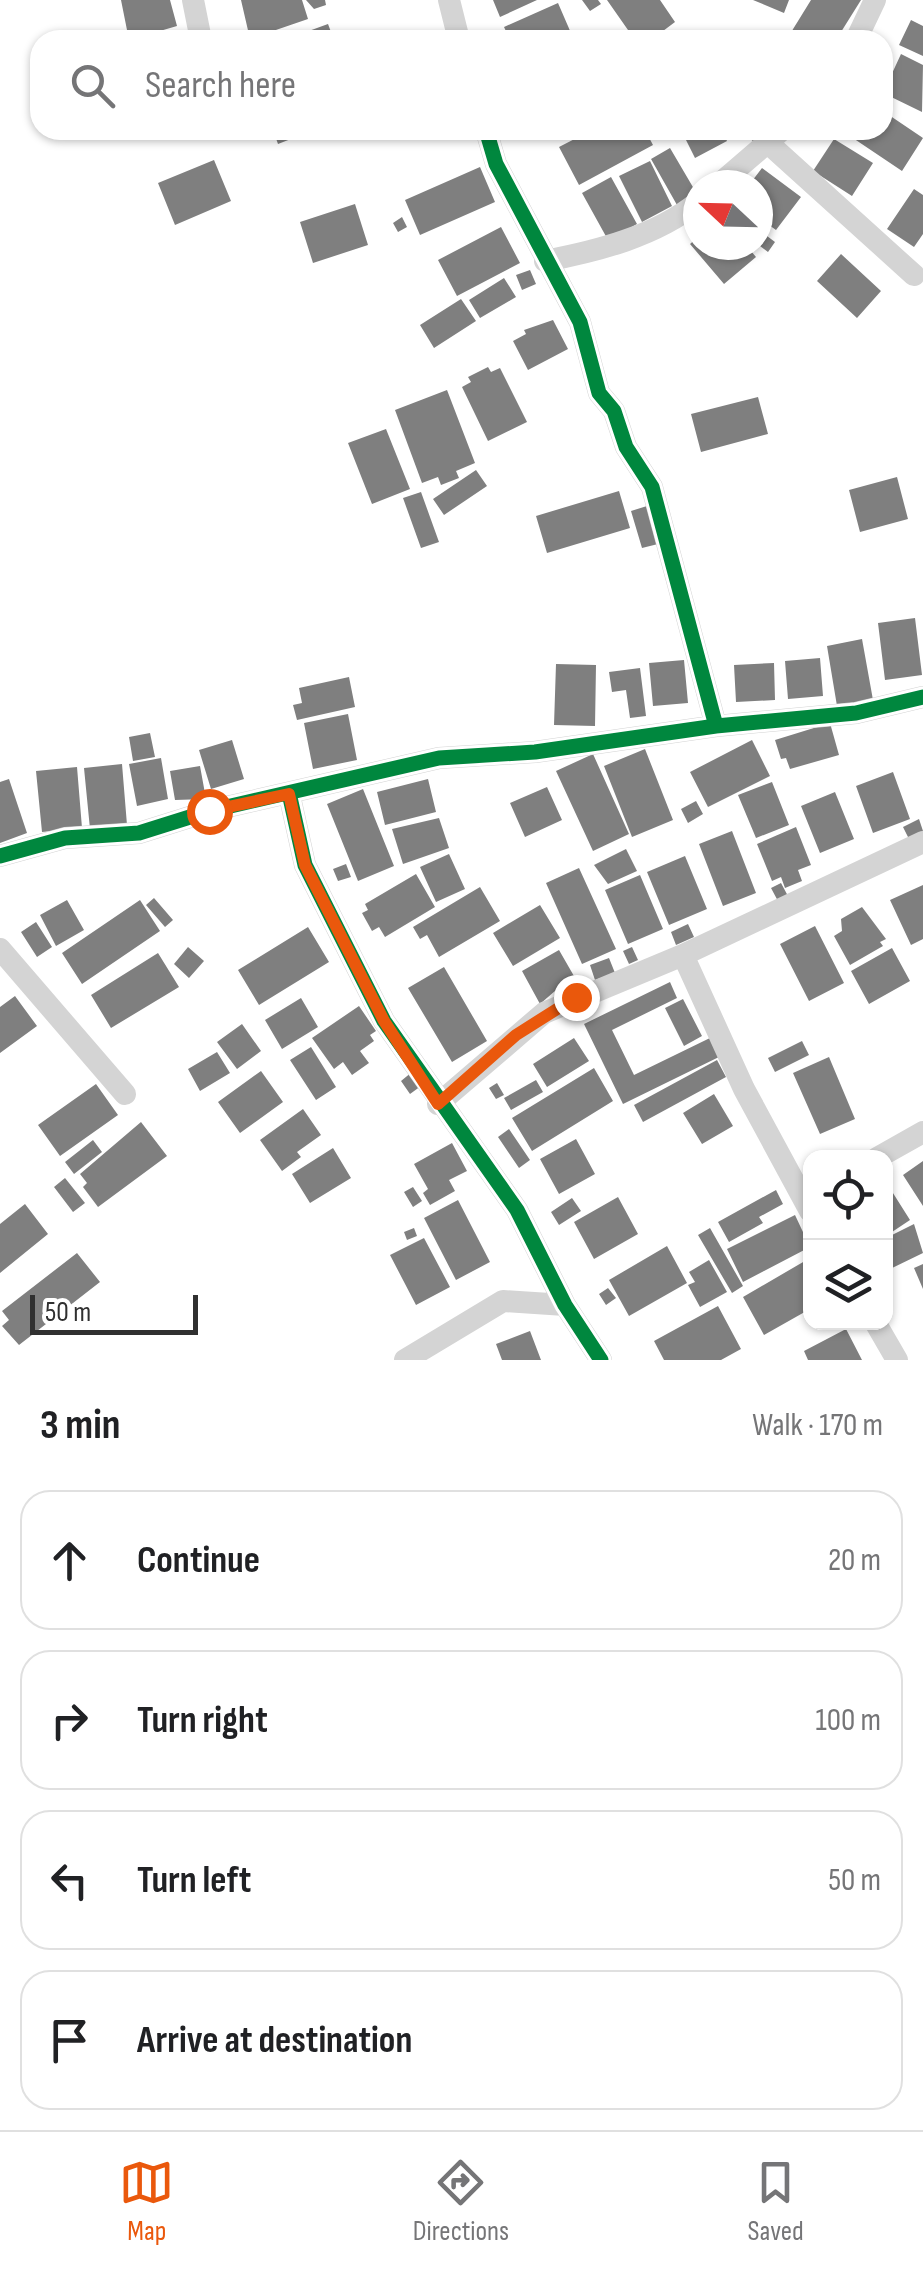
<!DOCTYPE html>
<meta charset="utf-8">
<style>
:root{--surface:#fff;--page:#f6f6f6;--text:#202124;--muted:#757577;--line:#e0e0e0;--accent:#ea580c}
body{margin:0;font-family:"Sofia Sans Condensed",sans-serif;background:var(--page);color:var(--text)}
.controls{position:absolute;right:30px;bottom:30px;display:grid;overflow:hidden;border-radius:20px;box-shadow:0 2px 8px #0004}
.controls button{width:90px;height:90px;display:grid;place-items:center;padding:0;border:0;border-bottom:2px solid var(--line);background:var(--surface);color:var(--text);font:50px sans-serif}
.compass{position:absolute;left:683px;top:170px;width:90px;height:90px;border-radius:50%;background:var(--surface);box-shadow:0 2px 8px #0004;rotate:292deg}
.scale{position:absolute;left:30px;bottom:25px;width:168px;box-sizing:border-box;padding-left:10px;border:5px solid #303030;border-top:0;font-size:28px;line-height:35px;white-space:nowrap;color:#303030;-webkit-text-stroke:8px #fff;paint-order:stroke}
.stop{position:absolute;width:30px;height:30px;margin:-22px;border:8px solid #ea580c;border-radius:50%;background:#fff}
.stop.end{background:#ea580c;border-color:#fff;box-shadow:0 2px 10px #0008}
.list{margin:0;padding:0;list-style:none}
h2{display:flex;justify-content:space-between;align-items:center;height:130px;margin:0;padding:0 40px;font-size:42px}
h2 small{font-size:32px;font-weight:400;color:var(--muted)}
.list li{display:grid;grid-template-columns:65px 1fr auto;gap:30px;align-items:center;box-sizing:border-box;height:140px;margin:0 20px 20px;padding:0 20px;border:2px solid var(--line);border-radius:30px}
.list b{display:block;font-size:38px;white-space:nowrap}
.list em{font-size:32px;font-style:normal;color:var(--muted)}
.icon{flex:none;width:55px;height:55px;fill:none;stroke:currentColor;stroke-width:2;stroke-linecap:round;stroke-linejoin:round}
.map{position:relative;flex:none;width:923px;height:1360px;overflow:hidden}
.search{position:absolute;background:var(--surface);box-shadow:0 2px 8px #0004;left:30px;right:30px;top:30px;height:110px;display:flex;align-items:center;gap:25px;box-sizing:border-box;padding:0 35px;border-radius:30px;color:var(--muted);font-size:38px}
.sheet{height:770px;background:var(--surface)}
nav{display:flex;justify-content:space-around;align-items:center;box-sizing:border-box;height:140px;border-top:2px solid var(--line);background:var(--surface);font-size:28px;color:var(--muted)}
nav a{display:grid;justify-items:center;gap:5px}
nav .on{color:var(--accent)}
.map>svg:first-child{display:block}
</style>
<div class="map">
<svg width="923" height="1360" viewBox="0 0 923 1360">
<rect width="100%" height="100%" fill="#fff"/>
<path fill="#7f7f7f" d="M121,0H170L177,26L129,40Z
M241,0H302L308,19L250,39Z
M306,0H325L326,5L314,9Z
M493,0H537L500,17Z
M582,0H598L601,4L590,11Z
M607,0H660L675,22L651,40H635Z
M753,0H789L784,13Z
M811,0H861L836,40H799L790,34Z
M558,3L574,40H510L504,27Z
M911,20L923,26V56L899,45Z
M328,24L334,40H284Z
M901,54L923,65L922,112L883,93Z
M883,111L923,138L902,171L841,130H883Z
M105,130H135L136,131L108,139Z
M273,130H314L278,144Z
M592,130H645L653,145L579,185L559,147Z
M681,130H722L727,141L695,158Z
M731,130H764L754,142L746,135L742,140Z
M834,139L873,163L852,196L813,171Z
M670,148L697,194L677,205L651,159Z
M214,160L231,201L175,225L158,183Z
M650,161L672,206L642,222L619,176Z
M480,167L495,202L420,235L405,200Z
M762,168L801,197L776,230L758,217V185H749Z
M611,177L637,224L608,240L582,193Z
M914,189L923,195V234L914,247L887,229Z
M355,204L368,245L313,263L300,222Z
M402,217L407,227L398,232L393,223Z
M501,227L520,263L457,296L438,260Z
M767,236L775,242L768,252L760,246Z
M698,237V245H746L756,257L724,284L690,244Z
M841,254L881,291L857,318L817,281Z
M530,270L536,284L522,290L516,275Z
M504,278L516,297L480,318L469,300Z
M461,299L476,321L434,348L420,325Z
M553,320L568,349L528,370L513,341L526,334L524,330Z
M488,367L491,372L500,368L527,422L488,441L462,387L471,382L468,377Z
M447,390L475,463L456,471L459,478L441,485L438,477L422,483L395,410Z
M758,397L768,434L701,452L691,414Z
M386,429L410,489L372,504L348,443Z
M476,470L487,486L444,515L433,499Z
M897,477L908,519L860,532L849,490Z
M619,491L630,528L547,553L536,516Z
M421,492L439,542L421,548L403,498Z
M647,506L658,544L642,548L631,511Z
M915,618L922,675L885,680L878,623Z
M862,639L873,700L837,706L827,646Z
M820,658L823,696L788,699L785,661Z
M684,660L688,703L653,706L649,663Z
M774,663L775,700L736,702L734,665Z
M556,664L596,665L595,726L554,725Z
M640,668L646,716L630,718L626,690L612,692L609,672Z
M349,677L355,707L297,720L293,705L302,703L299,688Z
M348,714L357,760L313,769L304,723Z
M830,723L839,755L790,769L786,758L781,759L775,740Z
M150,733L155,757L133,761L129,737Z
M232,740L244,779L211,789L199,750Z
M752,740L770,776L708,807L690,772Z
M645,749L673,820L632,837L604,766Z
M593,754L629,834L593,851L556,771Z
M161,758L168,799L137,806L129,764Z
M122,764L127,825L90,829L84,768Z
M200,766L206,799L175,800L170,771Z
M77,767L82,828L42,832L36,771Z
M893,772L910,819L873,833L856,786Z
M9,779L27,833L0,843V782Z
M428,779L436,812L385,825L377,792Z
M772,782L789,825L756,838L738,795Z
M547,787L562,820L525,837L510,803Z
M363,789L394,866L358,881L327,804Z
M835,792L854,839L820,853L801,806Z
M696,801L703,814L688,823L681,809Z
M439,818L449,848L403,864L392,829Z
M919,819L923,831L909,839L903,827Z
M796,827L811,865L798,870L802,881L785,888L781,877L772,881L757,844Z
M732,831L756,893L723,906L699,844Z
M626,849L637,871L608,884L594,865Z
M449,854L465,889L436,902L420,867Z
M685,856L707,909L669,925L647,872Z
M346,864L351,877L338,881L333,869Z
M579,868L616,949L582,964L546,883Z
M416,874L435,907L385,937L379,927L372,931L362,913L368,910L365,904Z
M640,875L663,929L628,944L605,890Z
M781,883L789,898L779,903L771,888Z
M923,885V939L911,945L890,900Z
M480,887L500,921L439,957L427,935L420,939L413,927Z
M154,898L173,920L165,927L146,905Z
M67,900L84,930L56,946L40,915Z
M140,900L160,931L82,984L62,953Z
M540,905L560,938L513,966L493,933Z
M862,907L886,939L880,942L883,946L850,965L834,936L842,931L841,919Z
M36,922L52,947L37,957L21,932Z
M688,924L694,937L676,945L671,932Z
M815,926L844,983L809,1001L780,944Z
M308,927L329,962L259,1005L238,970Z
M188,947L204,961L189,978L174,964Z
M632,947L638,960L629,964L623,951Z
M892,948L910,981L869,1004L851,971Z
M559,950L582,990L571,997L563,984L540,1004L522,971Z
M158,953L179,987L111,1028L91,995Z
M609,958L615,973L595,980L590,965Z
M444,967L487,1041L452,1062L408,988Z
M670,982L677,998L612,1030L634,1075L712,1037L721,1056L623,1104L584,1024Z
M15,996L37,1026L0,1053V1007Z
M301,998L318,1027L282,1049L265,1020Z
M683,999L702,1036L684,1046L665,1008Z
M359,1006L376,1031L370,1035L374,1041L360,1051L369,1063L352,1075L343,1062L334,1069L312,1038Z
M242,1024L261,1051L237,1069L217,1042Z
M574,1038L589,1061L547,1087L533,1064Z
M802,1041L809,1055L775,1072L768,1058Z
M311,1047L336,1087L316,1100L290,1060Z
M217,1052L230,1073L200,1091L188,1069Z
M829,1057L855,1119L820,1134L793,1073Z
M717,1060L726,1077L643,1122L634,1105Z
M594,1068L613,1101L532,1151L512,1118Z
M261,1071L283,1102L240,1133L218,1102Z
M412,1072L421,1086L410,1094L401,1081Z
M536,1080L543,1092L511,1110L504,1098Z
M497,1083L504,1095L496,1099L489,1088Z
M96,1084L118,1115L60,1156L38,1125Z
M714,1094L733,1126L702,1144L683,1113Z
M303,1109L321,1135L297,1152L301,1157L282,1171L260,1140Z
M141,1122L167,1156L98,1207L83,1187L87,1183L80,1174Z
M509,1129L530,1160L519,1168L498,1137Z
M576,1139L595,1174L559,1194L540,1159Z
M93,1140L102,1152L74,1174L65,1162Z
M452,1143L467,1171L449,1180L455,1191L430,1205L423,1193L428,1189L414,1164Z
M333,1148L351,1178L310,1203L292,1174Z
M923,1161V1206L903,1175Z
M65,1178L85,1203L73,1212L54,1187Z
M886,1182L910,1220L886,1236Z
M413,1187L422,1201L413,1207L404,1192Z
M776,1190L783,1204L759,1217L763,1223L729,1242L718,1222Z
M618,1197L638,1234L594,1259L574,1222Z
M572,1198L581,1211L559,1225L551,1212Z
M458,1200L490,1262L456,1280L424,1218Z
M25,1204L48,1234L0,1273V1224Z
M795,1215L810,1247L743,1282L727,1249Z
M914,1224L923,1253L888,1270L886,1238Z
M414,1228L417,1236L407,1240L404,1232Z
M710,1228L743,1286L732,1293L698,1235Z
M424,1238L450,1287L416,1305L390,1255Z
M667,1246L687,1283L629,1316L609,1280Z
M77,1253L100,1282L19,1345L2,1326L9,1320L2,1311Z
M810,1258V1309L764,1335L743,1297Z
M709,1260L727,1292L700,1307L688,1285L695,1282L689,1272Z
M923,1264V1289L914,1268Z
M608,1288L616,1298L606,1305L599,1294Z
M718,1306L741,1349L721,1360H664L654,1341Z
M846,1329L862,1360H808L804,1351Z
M530,1331L541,1360H502L496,1344Z"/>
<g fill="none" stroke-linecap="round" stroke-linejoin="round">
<path stroke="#d4d4d4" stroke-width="22" d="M193,0L201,40
M449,0L459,40
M856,40L875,0
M486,130L496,164L580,322L599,393L614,411L626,447L652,487L716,726
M768,143L914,275
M718,185L782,130
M545,261C598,251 656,236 698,202
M289,793L305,865L384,1021L517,1210L565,1305L601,1360
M0,856L65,838L139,833L209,811L439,758L535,752L716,726L856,713L923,697
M0,949L125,1094
M683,955L744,1089L810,1211
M438,1104L544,1013L683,955L923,842
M877,1158L923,1132
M875,1322L897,1360
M405,1360L503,1301L565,1305"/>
<defs>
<path id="cycleway" d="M486,130L496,164L580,322L599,393L614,411L626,447L652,487L716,726
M289,793L305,865L384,1021L517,1210L565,1305L601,1360
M0,856L65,838L139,833L209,811L439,758L535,752L716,726L856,713L923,697"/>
</defs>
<use href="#cycleway" stroke="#fff" stroke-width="21"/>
<use href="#cycleway" stroke="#00873e" stroke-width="15"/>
</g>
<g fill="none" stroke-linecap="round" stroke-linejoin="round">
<path stroke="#ea580c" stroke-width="12" d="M209,811L289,794L305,865L384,1021L438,1104L516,1035L576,997"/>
</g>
</svg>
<div class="controls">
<button><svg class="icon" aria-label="locate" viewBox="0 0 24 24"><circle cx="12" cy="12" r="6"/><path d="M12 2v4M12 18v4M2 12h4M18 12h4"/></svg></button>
<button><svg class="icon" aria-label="layers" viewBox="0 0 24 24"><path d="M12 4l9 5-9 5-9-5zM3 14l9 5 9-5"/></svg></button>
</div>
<svg class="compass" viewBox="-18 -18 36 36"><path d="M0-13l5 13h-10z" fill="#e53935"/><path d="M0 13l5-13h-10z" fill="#757577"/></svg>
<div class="scale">50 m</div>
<div class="stop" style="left:209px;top:811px"></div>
<div class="stop end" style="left:576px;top:997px"></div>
<div class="search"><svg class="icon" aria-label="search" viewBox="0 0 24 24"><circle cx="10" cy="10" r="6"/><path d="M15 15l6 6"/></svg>Search here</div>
</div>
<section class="sheet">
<h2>3 min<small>Walk · 170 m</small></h2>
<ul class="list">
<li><svg class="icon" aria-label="ahead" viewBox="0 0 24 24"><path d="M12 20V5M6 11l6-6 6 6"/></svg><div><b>Continue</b></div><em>20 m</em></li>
<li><svg class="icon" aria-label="right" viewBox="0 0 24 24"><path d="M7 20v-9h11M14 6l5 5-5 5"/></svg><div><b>Turn right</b></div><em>100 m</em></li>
<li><svg class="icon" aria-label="left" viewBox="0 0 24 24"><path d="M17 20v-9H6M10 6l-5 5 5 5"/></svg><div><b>Turn left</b></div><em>50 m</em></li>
<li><svg class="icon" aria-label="arrive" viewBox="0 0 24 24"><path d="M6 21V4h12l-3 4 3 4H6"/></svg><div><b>Arrive at destination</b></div></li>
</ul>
</section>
<nav>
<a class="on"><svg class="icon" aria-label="map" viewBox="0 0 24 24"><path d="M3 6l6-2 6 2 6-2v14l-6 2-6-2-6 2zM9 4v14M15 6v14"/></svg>Map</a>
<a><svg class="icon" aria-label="directions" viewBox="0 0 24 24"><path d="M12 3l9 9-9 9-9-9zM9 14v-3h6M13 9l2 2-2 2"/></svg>Directions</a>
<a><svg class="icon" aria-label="saved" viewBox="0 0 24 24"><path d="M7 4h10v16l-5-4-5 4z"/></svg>Saved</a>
</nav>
